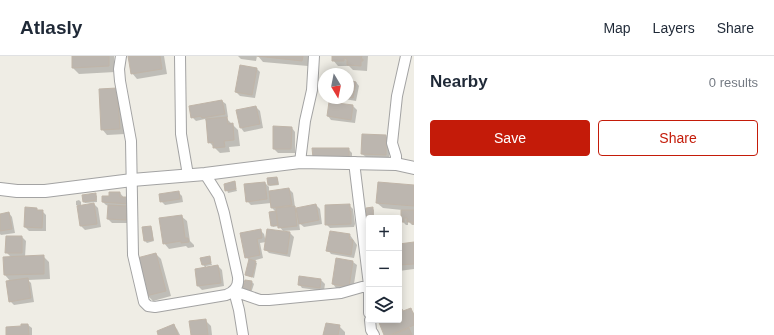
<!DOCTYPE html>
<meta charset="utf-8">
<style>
:root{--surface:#fff;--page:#f6f6f7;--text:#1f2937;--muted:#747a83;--line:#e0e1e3;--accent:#c41b09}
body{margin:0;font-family:Helvetica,sans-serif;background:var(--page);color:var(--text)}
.controls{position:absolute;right:12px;bottom:12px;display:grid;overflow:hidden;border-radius:4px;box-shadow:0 2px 10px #0003}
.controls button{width:36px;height:36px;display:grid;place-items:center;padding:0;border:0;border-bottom:1px solid var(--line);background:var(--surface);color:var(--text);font:20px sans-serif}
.compass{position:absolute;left:318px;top:12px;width:36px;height:36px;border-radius:50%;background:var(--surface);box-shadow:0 2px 10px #0003;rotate:170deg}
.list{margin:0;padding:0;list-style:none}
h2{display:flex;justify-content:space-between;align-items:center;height:52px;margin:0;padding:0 16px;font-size:17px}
h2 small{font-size:13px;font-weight:400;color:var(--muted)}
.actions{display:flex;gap:8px;padding:12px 16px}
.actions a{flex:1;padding:9px 0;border:1px solid var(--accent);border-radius:4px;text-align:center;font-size:14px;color:var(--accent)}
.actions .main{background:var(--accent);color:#fff}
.icon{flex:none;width:22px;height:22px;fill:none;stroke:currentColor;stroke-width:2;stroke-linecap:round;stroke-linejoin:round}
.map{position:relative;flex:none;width:414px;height:279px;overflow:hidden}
header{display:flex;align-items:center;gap:24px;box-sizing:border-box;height:56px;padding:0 20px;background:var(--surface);border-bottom:1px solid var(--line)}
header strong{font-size:19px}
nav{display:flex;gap:22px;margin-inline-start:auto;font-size:14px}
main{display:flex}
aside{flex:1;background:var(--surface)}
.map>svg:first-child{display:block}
</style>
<header>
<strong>Atlasly</strong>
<nav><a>Map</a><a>Layers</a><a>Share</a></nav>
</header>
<main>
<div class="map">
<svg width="414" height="279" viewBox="0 0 414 279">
<rect width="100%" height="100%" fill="#efede5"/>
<path fill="#0003" d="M73,0H114L115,16L79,18L73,12Z
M129,0H164L167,18L137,23L132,17Z
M238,0H257L256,5L241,3Z
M258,0H309L308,10L263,6Z
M333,0H368L367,15L353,14L349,10H338L333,4Z
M256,12L260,16L255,42L240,40L236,36Z
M348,25L356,26L359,30L356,45L339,42H348Z
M117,33L125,78L107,79L102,73Z
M222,45L226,48L228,61L226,62L238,74L240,90L229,91L230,96L220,97L209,86L206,65L205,63L196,65L192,61Z
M330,47L353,50L357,54L355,67L331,64L328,60Z
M256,51L260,55L263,72L244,76L241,72Z
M292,72L295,76V97H278L274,93Z
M386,80L390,84L389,103L366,101L362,98Z
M313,93H348L352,97V105Z
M277,122L278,123L279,129L270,130L268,129Z
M234,126L237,135L228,137L225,128Z
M265,127L269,131V136L289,133L293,137L295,151L296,153L316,149L320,153L322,168L304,171L299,167L300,174L283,175L279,170L273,171L272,170L270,157L276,156L272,152L271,147L251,149L247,145Z
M414,130V169H412L408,165V169H406L402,165V154L383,152L377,147Z
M178,136L182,140L183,146L165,149L161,145Z
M120,137L132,151H126L130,155L129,167H112L108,163L109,150L106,149L103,146Z
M95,138L97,140V146L85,147L83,145Z
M79,144L81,146V150L94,148L98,152L101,171L85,174L81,170L78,150L76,149V145Z
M349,149L353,153L355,168L354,171L330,172L326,168Z
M372,152L374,154V162H369L367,160V153Z
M36,153L39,155H42L46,159V175H29L25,171Z
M9,157L12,161L15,177L1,179L0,178V159Z
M181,160L187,165L190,185L194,189V191L188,192L186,190L169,193L164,187Z
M150,171L152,173L154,185L147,187L145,185L143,172Z
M260,174L264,178L266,186L260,187L263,202L252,205L257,207L254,222L246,219L250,205L246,201Z
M290,177L294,181L290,201L269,197L265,193Z
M350,179L357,189L354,202L331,198L328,194Z
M22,181L26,185L25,201L43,200L49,206L50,223L28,224L31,227L34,246L14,249L10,245L11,226L5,219L4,202L11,201L6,196Z
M414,187V213L399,215V189Z
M156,198L161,203L171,240L153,245L147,239Z
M209,201L212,209L206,210V212L218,210L222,214L224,230L202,234L198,230L196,213L206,212L203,209Z
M337,203L353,206L357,209L353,234L336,232L333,228Z
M321,224L325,228L324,235L302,232L299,228Z
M246,225L252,226L254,228L251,237L244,234Z
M410,253L414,257V279H385L379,264H399V255L404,256Z
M205,264L211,270L212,279H192Z
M28,269L32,272V279H7Z
M173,269L177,273L180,279H160Z
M339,270L345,276V279H324Z"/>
<path fill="#bcb6af" stroke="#c0b5a8" d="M72,0H109V10L72,12Z
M128,0H160L162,13L131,18Z
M257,0H303L302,5Z
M332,0H362L361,3H363V5H361V10L347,9V3L344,2V5H332Z
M240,9L257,12L252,39L235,36Z
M348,24L356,26L353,42L348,41Z
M117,32L120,73L101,74L99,33Z
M222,44L225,58L202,62L201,60L191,62L189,50Z
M329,46L353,49L351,64L327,60Z
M256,50L260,68L240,72L236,54Z
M227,61L228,68L233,67L234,84L224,85L225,91L213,92V86L208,87L206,63Z
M273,70L292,71L291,93H273Z
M362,78L386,79V99L361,98Z
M312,92H349V102H313Z
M277,121L278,128L268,129L267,122Z
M235,125L236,133L225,135L224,128Z
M265,126L267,143L246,146L244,128Z
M378,126L414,129V150L376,147Z
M289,132L292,149L271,152L269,135Z
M179,135L180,143L160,146L159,138Z
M109,136H120V141H129V148L102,146V140H109Z
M96,137V144L83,146L82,139Z
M94,147L97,168L80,170L77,150Z
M316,148L319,164L299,168L296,152Z
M350,148V155H351V168L325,169V149Z
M108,149L127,150L126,164L107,163Z
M295,150L297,170L278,172L276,152Z
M25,151L37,152V154H43L42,172L24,171Z
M373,151V160H366V152Z
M401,154H414V168H412V166H407V162H404V166H401Z
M276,155L278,169L271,170L269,156Z
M9,156L12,173L0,175V158Z
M182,159L185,182H188L189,186L181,187V185L163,188L159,162Z
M151,170L153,184L144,185L142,171Z
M261,173L262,182L257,183L260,199L245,202L240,177Z
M267,173L290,176L287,198L264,194Z
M330,175L350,178L349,183L353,184L351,199L326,195Z
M6,180H22V197H5Z
M414,186V208L399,209V188Z
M156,197L166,235L146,240L137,202Z
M44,199V218L4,219L3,201Z
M210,200L211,207L202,209L200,202Z
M336,202L353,205L349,231L332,228Z
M249,203L256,205L252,221L245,219Z
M218,209L221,227L197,230L195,213Z
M299,220L321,223L320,232L298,229Z
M28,222L31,242L9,246L6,225Z
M245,224L252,225L250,236L242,234Z
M411,252L414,260V269L390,279H384L378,264H399V254L402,253L403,255Z
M206,263L208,279H191L189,265Z
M326,267L340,269L338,279H323Z
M21,268H28L29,279H6V271L21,270Z
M174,268L178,279H158L157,275Z
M409,272L412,279H392Z"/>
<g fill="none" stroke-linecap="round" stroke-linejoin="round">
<defs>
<path id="minor" d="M121,0L119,13L120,25L131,85L133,199L144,246L148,250L155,251L226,239C235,236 239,230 238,221L224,157L219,140L205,118
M180,0L181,78L188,119
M300,106L305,65L312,34L314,0
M354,106L369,229V257
M396,108V100L392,87L397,40L406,0
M234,235L260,244H269L341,237L369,229
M234,235L239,254L243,279
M370,264L371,274L374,279"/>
<path id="tertiary" d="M0,133L17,135H45L132,124L205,118L300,106L396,108L414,112"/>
</defs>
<use href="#minor" stroke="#a3a3a3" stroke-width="12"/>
<use href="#tertiary" stroke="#a3a3a3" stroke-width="14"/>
<use href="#minor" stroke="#fff" stroke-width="10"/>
<use href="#tertiary" stroke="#fff" stroke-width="12"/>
</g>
</svg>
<div class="controls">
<button>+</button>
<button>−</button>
<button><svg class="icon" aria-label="layers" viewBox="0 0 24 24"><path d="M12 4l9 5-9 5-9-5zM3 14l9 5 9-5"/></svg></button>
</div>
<svg class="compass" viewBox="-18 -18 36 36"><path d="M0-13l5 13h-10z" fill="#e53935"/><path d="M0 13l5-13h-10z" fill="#747a83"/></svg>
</div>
<aside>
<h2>Nearby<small>0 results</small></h2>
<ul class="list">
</ul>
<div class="actions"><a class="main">Save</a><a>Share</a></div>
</aside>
</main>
